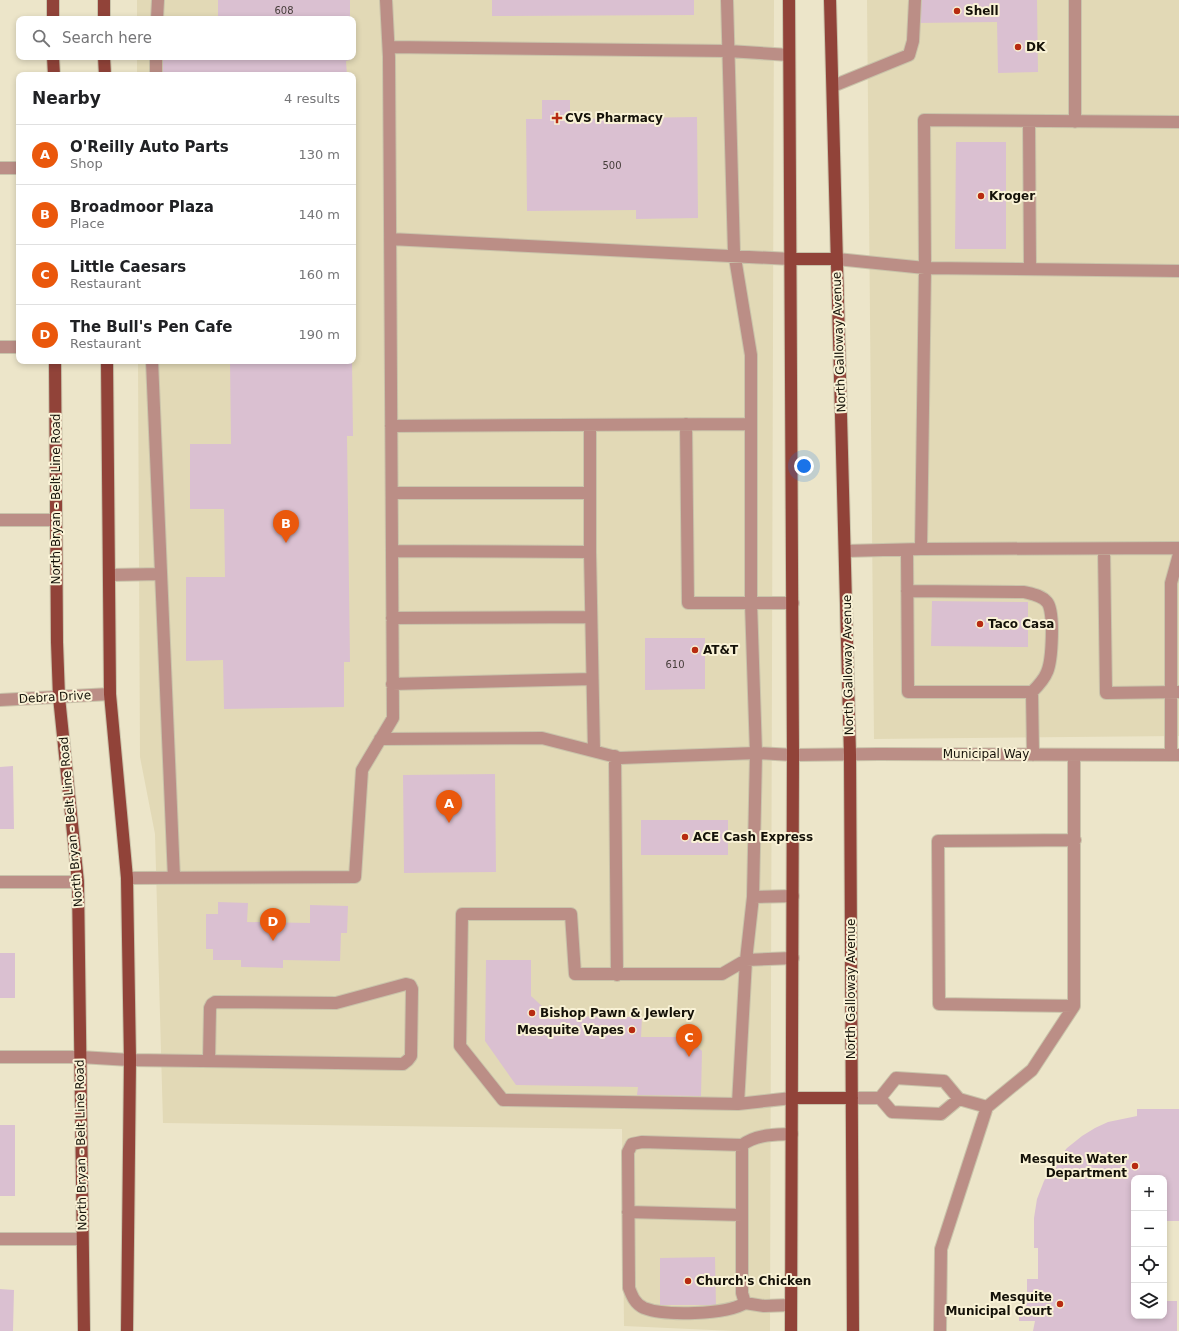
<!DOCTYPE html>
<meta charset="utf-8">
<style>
:root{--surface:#fff;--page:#f6f6f6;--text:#202124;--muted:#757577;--line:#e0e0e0;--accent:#ea580c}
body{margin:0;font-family:"DejaVu Sans",sans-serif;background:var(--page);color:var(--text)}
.controls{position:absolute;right:12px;bottom:12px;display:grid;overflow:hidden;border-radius:8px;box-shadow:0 2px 6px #0003}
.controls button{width:36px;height:36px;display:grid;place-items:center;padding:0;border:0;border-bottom:1px solid var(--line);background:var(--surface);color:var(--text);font:20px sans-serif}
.you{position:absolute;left:804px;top:466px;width:14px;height:14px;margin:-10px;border:3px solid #fff;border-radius:50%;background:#1a73e8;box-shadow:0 0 0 6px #1a73e833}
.badge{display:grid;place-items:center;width:26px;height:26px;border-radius:50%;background:var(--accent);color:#fff;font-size:13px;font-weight:700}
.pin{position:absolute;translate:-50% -33px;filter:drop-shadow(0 1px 2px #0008)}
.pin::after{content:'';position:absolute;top:21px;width:14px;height:12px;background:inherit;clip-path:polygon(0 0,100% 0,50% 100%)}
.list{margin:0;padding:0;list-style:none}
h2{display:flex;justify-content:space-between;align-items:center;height:52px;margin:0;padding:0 16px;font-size:17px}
h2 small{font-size:13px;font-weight:400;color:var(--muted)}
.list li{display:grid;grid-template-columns:26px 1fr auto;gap:12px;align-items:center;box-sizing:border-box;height:60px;padding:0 16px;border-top:1px solid var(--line)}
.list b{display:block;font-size:15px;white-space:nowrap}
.list p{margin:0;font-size:13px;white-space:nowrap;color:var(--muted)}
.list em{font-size:13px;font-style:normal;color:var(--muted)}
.icon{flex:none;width:22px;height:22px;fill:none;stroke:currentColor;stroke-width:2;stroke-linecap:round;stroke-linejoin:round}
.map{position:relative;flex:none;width:1179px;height:1331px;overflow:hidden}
.search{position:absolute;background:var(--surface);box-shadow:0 2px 6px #0003;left:16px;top:16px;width:340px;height:44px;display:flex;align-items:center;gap:10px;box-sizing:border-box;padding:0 14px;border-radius:8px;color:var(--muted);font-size:15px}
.panel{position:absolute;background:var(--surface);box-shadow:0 2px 6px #0003;left:16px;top:72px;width:340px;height:292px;border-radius:8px}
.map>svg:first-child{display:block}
</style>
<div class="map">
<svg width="1179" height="1331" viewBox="0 0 1179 1331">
<rect width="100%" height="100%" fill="#ece5c9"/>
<path fill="#e2d9b6" d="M137,0H774L770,1331H734L624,1326L622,1129L163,1123L155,834L140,757L138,361H353V75H137V57H353V19H137Z
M867,0H1179V736L874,739Z"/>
<path fill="#dac0d1" d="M218,0H350V19H218Z
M492,0H694V15L492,16Z
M917,0H1037L1038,72L998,73L997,22L918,23Z
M218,57H350V60L346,61L347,75H162L161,60H218Z
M542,100H570V119L697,117L698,218L636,219V210L527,211L526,119H542Z
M956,142H1006V249H955Z
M230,361H352L353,436H347L350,662H344V707L224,709L223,660L186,661V577H225L224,509H190V444H231Z
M932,601L1028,602V647L931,646Z
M645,638H705V689L645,690Z
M13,766L14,829H0V767Z
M495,774L496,872L404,873L403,775Z
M641,820H728V855H641Z
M218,902L248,903L247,922L310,923V905L348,906L347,933H341L340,961L283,960V968L241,967V960H213V949H206V914H218Z
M0,953H15V998H0Z
M486,960H531V996L553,1016L642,1017L641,1037H687L702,1051L701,1096L637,1095L638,1087L516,1085L485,1041Z
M1137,1109H1179V1221H1164V1178H1134V1316H1164V1301H1177V1331H1033L1035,1321H1019V1304H1027V1279H1038V1248H1034V1218L1037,1199L1044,1181L1054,1164L1067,1148L1082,1136L1095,1128L1108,1122L1137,1116Z
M0,1125H15V1196H0Z
M715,1257L716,1305H660V1258Z
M0,1289L14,1290L13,1331H0Z"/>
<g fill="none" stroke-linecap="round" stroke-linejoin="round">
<defs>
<path id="minor" d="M727,0L734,252L751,355V603L756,753L753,897L746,960L738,1104L792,1098
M157,19L158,0
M389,47L728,51L789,55
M156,75V57
M833,86L909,55L913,41L915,0
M1029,121L1030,269
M1075,122V0
M0,168H19
M390,239L791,259
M837,259L925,268L1179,271
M0,347H19
M152,361L174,878
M686,424L688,603H793
M590,425V552
M391,426L751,424
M392,493H590
M0,520H56
M921,549L925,268L924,120L1179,122
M1104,549L1106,693L1179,692
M907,550L908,692H1032L1033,755
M392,551L590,552L594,751
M845,551L921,549L1179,548
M109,575L161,574
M907,591L1024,592C1032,594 1041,595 1047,602C1055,611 1052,661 1047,672C1044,680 1038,686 1032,692
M392,618L591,617
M392,684L592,679
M0,700L110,694
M380,739L542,738L620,758L756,753L793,755L878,754L1179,755
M1171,755V583L1179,554
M615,756L617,975
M127,878L355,877L362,770L393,718L389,57L386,0
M0,882H78
M753,897L793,896
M1074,1006L939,1004L938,841L1075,840
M0,1057H80L130,1060L403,1064L408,1060L411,1056L412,989L410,985L406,984L336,1003L215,1002L212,1004L210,1008L209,1061
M896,1078L944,1081L959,1099L941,1114L892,1112L880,1098Z
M852,1098H880
M959,1099L987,1107
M738,1104L503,1100L460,1046L462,914H571L575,974H722L746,960L793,958
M742,1145V1293L745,1303
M628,1212L742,1215
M0,1239H82
M791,1305L764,1306L745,1303C726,1315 664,1316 644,1308C635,1304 632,1296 629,1288L628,1152L632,1144L642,1142L742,1145C757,1134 774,1135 792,1134
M940,1331L941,1249L987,1107L1032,1070L1074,1006V755"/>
<path id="major" d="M53,0V19
M104,0V19
M789,0L793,755L791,1331
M830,0L850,755L853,1331
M53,57L54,75
M104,57L105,75
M791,259H837
M55,361L57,642L59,697L78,882L84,1331
M107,361L110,694L127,878L130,1060L127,1331
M792,1098H852"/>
</defs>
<use href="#minor" stroke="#c9c3aa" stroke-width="14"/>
<use href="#major" stroke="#c9c3aa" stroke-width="14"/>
<use href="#minor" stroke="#bb8e86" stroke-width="12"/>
<use href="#major" stroke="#914339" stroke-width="12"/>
</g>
<g fill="#b72b10" stroke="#f9f2d6" stroke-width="1.5">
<circle cx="957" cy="11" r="4"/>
<circle cx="1018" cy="47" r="4"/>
<path d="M555 112h4v4h4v4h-4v4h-4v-4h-4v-4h4z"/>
<circle cx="981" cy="196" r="4"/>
<circle cx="980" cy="624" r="4"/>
<circle cx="695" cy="650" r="4"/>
<circle cx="685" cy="837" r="4"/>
<circle cx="532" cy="1013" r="4"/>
<circle cx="632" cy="1030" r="4"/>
<circle cx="1135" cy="1166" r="4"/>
<circle cx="688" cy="1281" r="4"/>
<circle cx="1060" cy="1304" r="4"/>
</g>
<g text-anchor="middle" stroke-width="4" stroke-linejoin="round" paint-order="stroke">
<g font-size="10" fill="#463d3a">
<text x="284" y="14">608</text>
<text x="612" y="169">500</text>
<text x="675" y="668">610</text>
</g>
<g font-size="12" font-weight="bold" fill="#141108" stroke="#f9f2d6" text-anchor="start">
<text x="965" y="15">Shell</text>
<text x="1026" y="51">DK</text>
<text x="565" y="122">CVS Pharmacy</text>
<text x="989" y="200">Kroger</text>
<text x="988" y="628">Taco Casa</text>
<text x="703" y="654">AT&amp;T</text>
<text x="693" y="841">ACE Cash Express</text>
<text x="540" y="1017">Bishop Pawn &amp; Jewlery</text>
<text x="624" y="1034" text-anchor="end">Mesquite Vapes</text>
<text x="1127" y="1163" text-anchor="end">Mesquite Water<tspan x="1127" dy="14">Department</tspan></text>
<text x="696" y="1285">Church's Chicken</text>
<text x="1052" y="1301" text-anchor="end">Mesquite<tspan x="1052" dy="14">Municipal Court</tspan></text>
</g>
<g font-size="12" fill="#141108" stroke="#f9f2d6">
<text transform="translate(839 342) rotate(-92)" y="4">North Galloway Avenue</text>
<text transform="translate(56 499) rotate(-90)" y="4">North Bryan - Belt Line Road</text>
<text transform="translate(848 665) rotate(-91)" y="4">North Galloway Avenue</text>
<text transform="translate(55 697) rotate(-3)" y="4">Debra Drive</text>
<text x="986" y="758">Municipal Way</text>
<text transform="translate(71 822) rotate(-95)" y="4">North Bryan - Belt Line Road</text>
<text transform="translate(851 989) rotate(-90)" y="4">North Galloway Avenue</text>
<text transform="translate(81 1145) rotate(-91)" y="4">North Bryan - Belt Line Road</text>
</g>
</g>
</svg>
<div class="controls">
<button>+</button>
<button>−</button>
<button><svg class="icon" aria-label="locate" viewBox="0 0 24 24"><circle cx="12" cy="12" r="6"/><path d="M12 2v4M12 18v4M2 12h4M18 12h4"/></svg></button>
<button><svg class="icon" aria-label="layers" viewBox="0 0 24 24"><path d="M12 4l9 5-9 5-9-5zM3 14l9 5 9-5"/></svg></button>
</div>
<div class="you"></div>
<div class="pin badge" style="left:449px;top:823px">A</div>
<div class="pin badge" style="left:286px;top:543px">B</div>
<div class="pin badge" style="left:689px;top:1057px">C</div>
<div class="pin badge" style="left:273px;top:941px">D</div>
<div class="search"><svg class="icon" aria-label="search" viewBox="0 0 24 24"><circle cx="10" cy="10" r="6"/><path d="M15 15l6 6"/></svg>Search here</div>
<section class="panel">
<h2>Nearby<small>4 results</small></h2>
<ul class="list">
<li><span class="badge">A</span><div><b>O'Reilly Auto Parts</b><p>Shop</p></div><em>130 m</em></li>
<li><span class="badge">B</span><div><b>Broadmoor Plaza</b><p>Place</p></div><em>140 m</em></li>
<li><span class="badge">C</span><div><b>Little Caesars</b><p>Restaurant</p></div><em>160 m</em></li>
<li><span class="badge">D</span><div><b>The Bull's Pen Cafe</b><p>Restaurant</p></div><em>190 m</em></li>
</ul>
</section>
</div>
